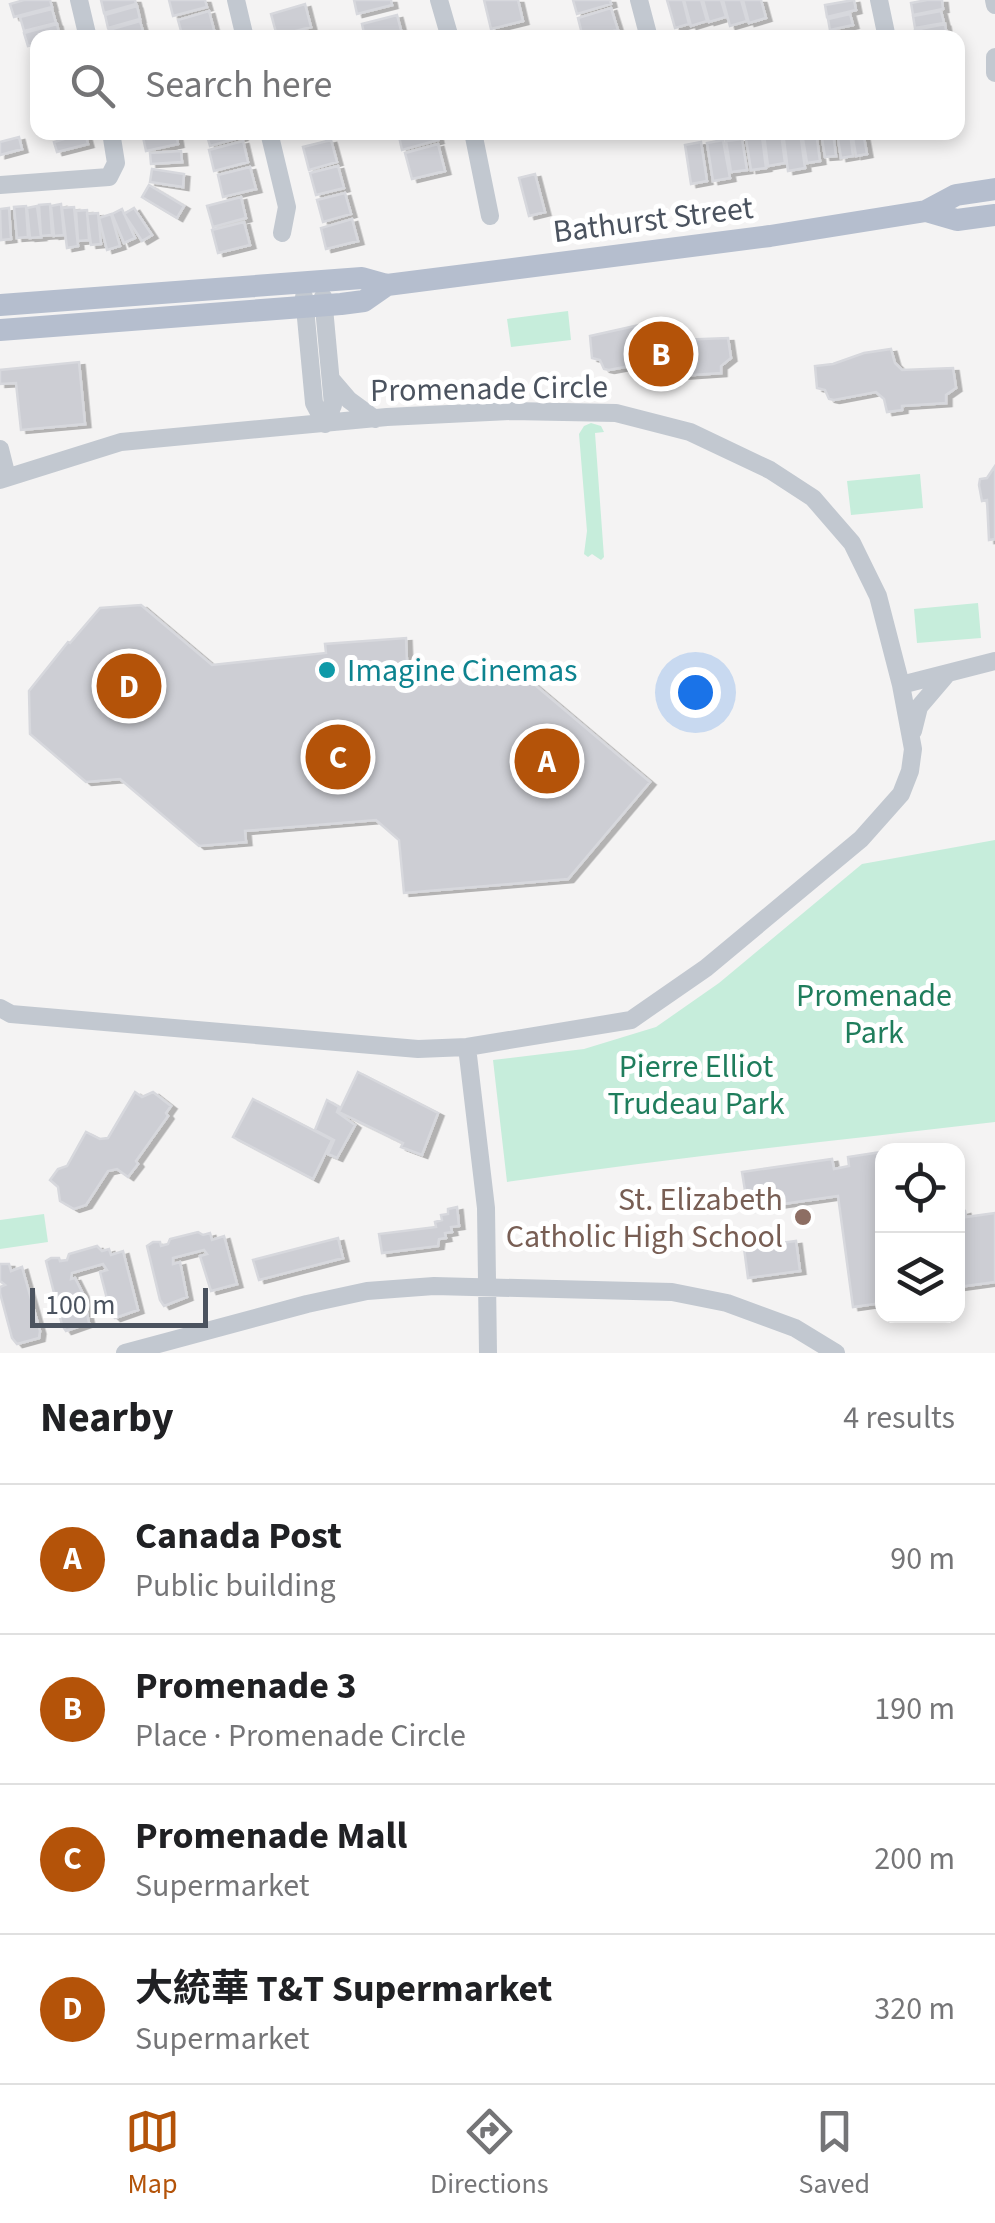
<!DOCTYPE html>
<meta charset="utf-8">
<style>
:root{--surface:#fff;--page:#f6f6f6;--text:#202124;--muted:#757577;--line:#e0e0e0;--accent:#b45309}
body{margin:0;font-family:"Source Sans 3","Noto Sans SC",sans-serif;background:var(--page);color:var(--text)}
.controls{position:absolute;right:30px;bottom:30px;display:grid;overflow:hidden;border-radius:20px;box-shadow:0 5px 15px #0003}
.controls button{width:90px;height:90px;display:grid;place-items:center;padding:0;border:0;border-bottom:2px solid var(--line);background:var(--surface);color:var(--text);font:50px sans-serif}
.scale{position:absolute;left:30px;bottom:25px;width:178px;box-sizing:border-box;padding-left:10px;border:5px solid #4b535f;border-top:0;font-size:28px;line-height:35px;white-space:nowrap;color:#4b535f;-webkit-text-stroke:8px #fff;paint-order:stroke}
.you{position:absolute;left:695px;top:692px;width:35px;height:35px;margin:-25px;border:8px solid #fff;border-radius:50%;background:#1a73e8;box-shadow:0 0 0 15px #1a73e833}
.badge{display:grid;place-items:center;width:65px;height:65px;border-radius:50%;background:var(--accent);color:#fff;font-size:32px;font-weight:700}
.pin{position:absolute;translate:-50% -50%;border:5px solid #fff;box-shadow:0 2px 10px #0006}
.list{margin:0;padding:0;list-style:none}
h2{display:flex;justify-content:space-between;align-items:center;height:130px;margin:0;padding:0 40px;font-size:42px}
h2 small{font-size:32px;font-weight:400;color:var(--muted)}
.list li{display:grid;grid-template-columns:65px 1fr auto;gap:30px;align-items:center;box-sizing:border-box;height:150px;padding:0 40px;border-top:2px solid var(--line)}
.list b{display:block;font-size:38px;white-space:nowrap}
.list p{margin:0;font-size:32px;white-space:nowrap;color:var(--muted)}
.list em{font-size:32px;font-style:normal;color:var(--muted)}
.icon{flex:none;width:55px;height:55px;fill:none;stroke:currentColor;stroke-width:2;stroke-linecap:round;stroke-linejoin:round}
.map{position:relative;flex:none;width:995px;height:1353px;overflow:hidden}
.search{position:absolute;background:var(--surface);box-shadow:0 5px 15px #0003;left:30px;right:30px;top:30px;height:110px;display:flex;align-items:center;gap:25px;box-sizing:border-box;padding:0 35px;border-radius:20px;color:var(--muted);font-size:38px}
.sheet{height:730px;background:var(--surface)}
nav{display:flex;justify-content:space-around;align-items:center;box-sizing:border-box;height:140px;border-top:2px solid var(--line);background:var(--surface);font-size:28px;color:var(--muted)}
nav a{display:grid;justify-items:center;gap:5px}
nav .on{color:var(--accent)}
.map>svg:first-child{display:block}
</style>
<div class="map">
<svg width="995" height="1353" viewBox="0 0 995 1353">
<defs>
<filter id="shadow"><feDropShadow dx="5.5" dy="3" stdDeviation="0" flood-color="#0004"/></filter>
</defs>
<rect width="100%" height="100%" fill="#f4f3f3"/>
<path fill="#c6eddb" d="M568,311L571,340L511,347L507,319Z
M591,423L601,426L604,432L595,433L604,557L601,560L592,554L588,557L584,554L587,531L579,434L584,426Z
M920,474L923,508L851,515L847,481Z
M978,603L981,638L917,643L914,609Z
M995,840V1122C831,1141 671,1158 507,1182L493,1060L584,1049L656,1027L719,983L862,864Z
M44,1214L48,1242L0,1249V1220Z"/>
<path fill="#cdced4" stroke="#d7d8dd" stroke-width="2.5" filter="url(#shadow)" d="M24,0H50L52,7L14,17L10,4Z
M101,0H135L136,4L104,13Z
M169,0H205L207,7L173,16Z
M354,0H391L392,5L357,14Z
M484,0H518L523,21L491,29Z
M573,0H610L611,4L577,14Z
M667,0H683L689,24L675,28Z
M684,0H701L707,21L691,26Z
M703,0H721L726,17L709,22Z
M723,0H741L747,21L730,26Z
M743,0H761L766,18L749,23Z
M854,0L856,10L827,17L825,5Z
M927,0H942L943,9L913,15L911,3Z
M305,4L311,27L277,36L271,14Z
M137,6L140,19L108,28L105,15Z
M611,8L618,30L583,38L578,18Z
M52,9L56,23L24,31L20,17Z
M209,11L215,34L183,38L178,20Z
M941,11L944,23L915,28L913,16Z
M850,14L853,25L830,30L828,19Z
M397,15L403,38H365L362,24Z
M140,21L144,35L111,38L109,30Z
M57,24L60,38H38V44L28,46L24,33Z
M945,24L947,36L916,38L915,30Z
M163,132H176L178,144L146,151L143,137Z
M206,132H241L242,137L210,146Z
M398,132H436L438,140L402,150Z
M783,132H800L805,168L788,171Z
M816,132L820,161L807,163L802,133Z
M821,132H833L836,156L825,157Z
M837,132H850L853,156L841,158Z
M852,132H863L867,154L856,156Z
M85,133L88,144L57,152L54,142Z
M781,133L785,163L768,166L764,135Z
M19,137L22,149L0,155V142Z
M762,137L766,168L751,170L746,139Z
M742,139L747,170L731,172L726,141Z
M331,140L337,162L309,170L303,147Z
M723,140L730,178L713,181L707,143Z
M243,141L248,162L214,171L209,150Z
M701,142L707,181L691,184L685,145Z
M438,144L445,171L412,179L405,153Z
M181,151L182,162L151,164L150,153Z
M338,166L344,188L316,195L310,173Z
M250,167L256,189L223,197L218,175Z
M152,169L184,174L183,187L150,182Z
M535,174L545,212L529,216L519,178Z
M149,185L184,206L177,218L142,197Z
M345,193L351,214L323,222L317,200Z
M241,197L246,218L213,227L207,206Z
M50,204L52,235L41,236L39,205Z
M61,204L64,235L54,236L51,206Z
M26,206L28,237L17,238L14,207Z
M37,206L41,237L30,238L27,208Z
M74,207L78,246L67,248L62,208Z
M9,208L11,239L1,240L0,209Z
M134,208L152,235L142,241L124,214Z
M122,209L135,238L124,243L112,214Z
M87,210L89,240L78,241L76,211Z
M98,213L101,244L91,245L87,214Z
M111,214L120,246L107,250L99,218Z
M352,219L358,241L326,249L321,228Z
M244,222L250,245L218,253L212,230Z
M666,319L670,334L677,340L728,338L731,358L721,366V373L678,376L662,382L658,367L651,362L609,370L604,369L600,360L592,358L590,336Z
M891,349L895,363L902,370L953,368L956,388L946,395V403L902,406V410L887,412L884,399L876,392L834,400L829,399L825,390L817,388L815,366L833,364L864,353Z
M79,362L85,424L21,430L16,383L0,384V370Z
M995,466V539L989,540L987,500L982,501L979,485L980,479L987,478Z
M141,605L212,665L326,653L325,644L406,638L407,663L428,681L499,675L509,663L650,782L568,879L404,893L399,840L376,820L245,831L246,842L199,846L120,779L86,782L30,734L29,691L68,642L70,643L100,608Z
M358,1072L438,1113L422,1155L401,1147L403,1143L339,1112Z
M135,1092L142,1097L153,1092L171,1106L166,1113L168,1116L136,1161L138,1164L128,1177L117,1169L108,1171L86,1205L74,1209L60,1201L58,1187L50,1180L58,1169L67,1166L86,1132L100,1139L108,1138Z
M253,1099L332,1140L313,1179L233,1137Z
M327,1100L339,1107L337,1112L355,1125L337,1158L328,1154L334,1140L315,1130Z
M881,1152L882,1303L853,1307L838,1196L748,1209L742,1172L832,1159L834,1169L849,1166L848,1157Z
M457,1207L459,1226L451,1227L452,1232L445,1233L446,1238L439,1239L438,1246L382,1253L379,1234L436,1227L435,1222L442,1220L441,1215L448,1214V1209Z
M965,1211L966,1217L995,1213V1282L958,1287V1213Z
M198,1232L203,1235L210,1233L212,1240L224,1236L237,1284L211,1291L200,1256L207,1254L204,1250L173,1258V1264L180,1262L187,1297L164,1306L160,1300L147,1246L153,1242H160L161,1246L168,1244L170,1239Z
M338,1238L343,1258L259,1280L253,1260Z
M796,1241L800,1271L748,1278L744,1248Z
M97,1246L102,1251L109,1249L111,1255L123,1251L138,1310L115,1318L111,1314L100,1272L107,1270L103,1264L72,1273L71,1279L75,1278L83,1294L89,1323L66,1331L62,1325L46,1261L51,1258H59L60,1261L67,1260L69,1254Z
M0,1264H9L11,1271L22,1267L40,1331L39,1338L17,1344L12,1338L0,1293V1287L5,1285L0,1281Z"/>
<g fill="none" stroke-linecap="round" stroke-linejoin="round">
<path stroke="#c2c8d0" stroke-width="18" d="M79,0L88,38
M236,0L245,38
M439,0L450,38
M639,0L649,38
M879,0L887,38
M994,0L995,5
M995,57V73
M269,132L287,207L282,233
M473,132L490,216
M0,185L109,177L116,163L111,132
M304,297L314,403L325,424
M323,297L333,405L325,424
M331,379L349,400L375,419
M0,449L7,477
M0,480L121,442L387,417L511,411L616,413L690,432L770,470L813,498L852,543L878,596L901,685L913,749L910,771L901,794L861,839L706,968L631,1020L467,1047L418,1049L11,1014L0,1008
M901,685L995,661
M913,731L919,707L948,673
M467,1047L486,1208L488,1353
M125,1353L307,1304L367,1291L434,1286L672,1292L727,1303L795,1328L836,1353"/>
<path stroke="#b5bece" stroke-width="22" d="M926,211L957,220L995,215
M0,305L362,278L387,285L770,236L926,211L956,195L995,189
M0,330L341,304L364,301L387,285"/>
</g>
<circle fill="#0f9aa8" stroke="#fff" stroke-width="4" cx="327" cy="670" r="10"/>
<circle fill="#8d6e63" stroke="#fff" stroke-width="4" cx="803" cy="1217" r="10"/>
<g text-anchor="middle" stroke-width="10" stroke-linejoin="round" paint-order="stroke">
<g font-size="32" fill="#4b535f" stroke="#fff">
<text transform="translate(653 219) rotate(-7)" y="11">Bathurst Street</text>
<text transform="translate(489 388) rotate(-1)" y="11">Promenade Circle</text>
</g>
<g font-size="32" fill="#0d838f" stroke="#fff" text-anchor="start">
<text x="347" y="681">Imagine Cinemas</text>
</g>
<g font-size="32" fill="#1f7d5c" stroke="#fff">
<text x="874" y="1006">Promenade<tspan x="874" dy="37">Park</tspan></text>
<text x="696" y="1077">Pierre Elliot<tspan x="696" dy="37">Trudeau Park</tspan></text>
</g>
<g font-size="32" fill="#785e54" stroke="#fff" text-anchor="end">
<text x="783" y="1210">St. Elizabeth<tspan x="783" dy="37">Catholic High School</tspan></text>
</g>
</g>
</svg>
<div class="controls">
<button><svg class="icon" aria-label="locate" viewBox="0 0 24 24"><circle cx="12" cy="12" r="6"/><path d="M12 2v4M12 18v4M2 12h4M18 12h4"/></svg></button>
<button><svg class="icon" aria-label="layers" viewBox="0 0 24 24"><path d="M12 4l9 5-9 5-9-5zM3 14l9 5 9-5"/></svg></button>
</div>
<div class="scale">100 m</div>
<div class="you"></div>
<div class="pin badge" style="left:547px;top:761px">A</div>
<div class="pin badge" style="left:661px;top:354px">B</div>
<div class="pin badge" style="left:338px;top:757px">C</div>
<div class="pin badge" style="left:129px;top:686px">D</div>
<div class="search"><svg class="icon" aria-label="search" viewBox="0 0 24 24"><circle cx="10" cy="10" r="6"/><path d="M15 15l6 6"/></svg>Search here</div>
</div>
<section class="sheet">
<h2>Nearby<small>4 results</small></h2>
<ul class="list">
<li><span class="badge">A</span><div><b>Canada Post</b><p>Public building</p></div><em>90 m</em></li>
<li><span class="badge">B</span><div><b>Promenade 3</b><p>Place · Promenade Circle</p></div><em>190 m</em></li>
<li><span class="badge">C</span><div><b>Promenade Mall</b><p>Supermarket</p></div><em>200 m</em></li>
<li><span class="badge">D</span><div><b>大統華 T&amp;T Supermarket</b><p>Supermarket</p></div><em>320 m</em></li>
</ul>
</section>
<nav>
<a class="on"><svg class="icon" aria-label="map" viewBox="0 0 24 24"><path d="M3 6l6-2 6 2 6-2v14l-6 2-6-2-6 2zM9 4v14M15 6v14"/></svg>Map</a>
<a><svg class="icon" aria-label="directions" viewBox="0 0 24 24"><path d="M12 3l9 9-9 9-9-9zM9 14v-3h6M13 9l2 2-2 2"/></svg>Directions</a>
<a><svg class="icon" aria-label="saved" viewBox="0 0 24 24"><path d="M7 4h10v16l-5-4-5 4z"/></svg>Saved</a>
</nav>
